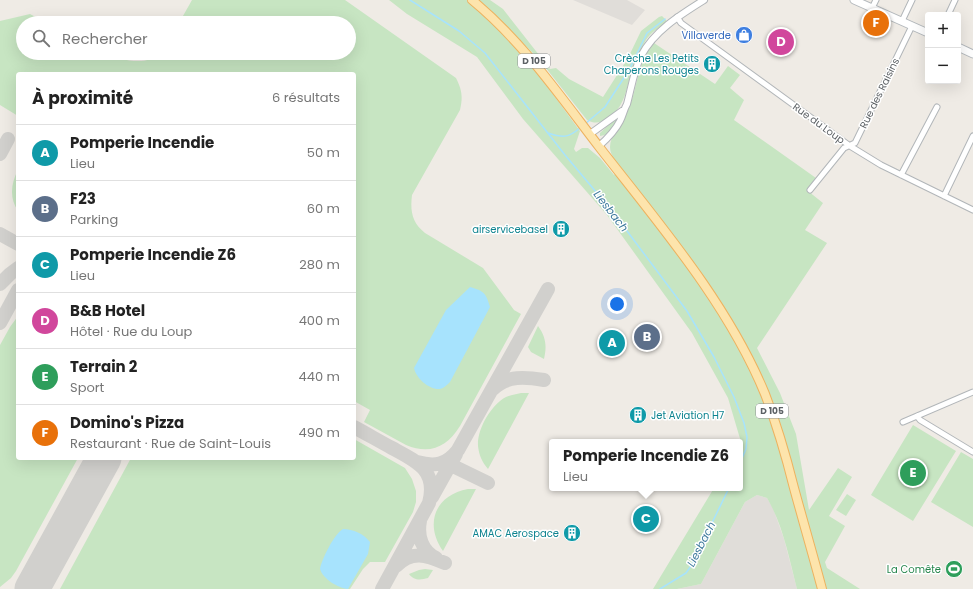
<!DOCTYPE html>
<html lang="fr">
<meta charset="utf-8">
<style>
:root{--surface:#fff;--page:#f6f6f6;--text:#222;--muted:#767676;--line:#e0e0e0;--accent:#111827}
body{margin:0;font-family:Poppins,sans-serif;background:var(--page);color:var(--text)}
.controls{position:absolute;right:12px;top:12px;display:grid;overflow:hidden;border-radius:4px;box-shadow:0 4px 16px #0002}
.controls button{width:36px;height:36px;display:grid;place-items:center;padding:0;border:0;border-bottom:1px solid var(--line);background:var(--surface);color:var(--text);font:20px sans-serif}
.you{position:absolute;left:617px;top:304px;width:14px;height:14px;margin:-10px;border:3px solid #fff;border-radius:50%;background:#1a73e8;box-shadow:0 0 0 6px #1a73e833}
.badge{display:grid;place-items:center;width:26px;height:26px;border-radius:50%;background:var(--accent);color:#fff;font-size:13px;font-weight:700}
.pin{position:absolute;translate:-50% -50%;border:2px solid #fff;box-shadow:0 1px 4px #0006}
.popup{position:absolute;left:549px;top:439px;width:194px;height:52px;box-sizing:border-box;display:grid;place-content:center;border-radius:4px;background:var(--surface);filter:drop-shadow(0 1px 3px #0005);font-size:13px;white-space:nowrap;color:var(--muted)}
.popup b{font-size:15px;color:var(--text)}
.popup::after{content:'';position:absolute;left:50%;top:100%;margin-left:-8px;border:8px solid transparent;border-top-color:var(--surface)}
.list{margin:0;padding:0;list-style:none}
h2{display:flex;justify-content:space-between;align-items:center;height:52px;margin:0;padding:0 16px;font-size:17px}
h2 small{font-size:13px;font-weight:400;color:var(--muted)}
.list li{display:grid;grid-template-columns:26px 1fr auto;gap:12px;align-items:center;box-sizing:border-box;height:56px;padding:0 16px;border-top:1px solid var(--line)}
.list b{display:block;font-size:15px;white-space:nowrap}
.list p{margin:0;font-size:13px;white-space:nowrap;color:var(--muted)}
.list em{font-size:13px;font-style:normal;color:var(--muted)}
.icon{flex:none;width:22px;height:22px;fill:none;stroke:currentColor;stroke-width:2;stroke-linecap:round;stroke-linejoin:round}
.map{position:relative;flex:none;width:973px;height:589px;overflow:hidden}
.search{position:absolute;background:var(--surface);box-shadow:0 4px 16px #0002;left:16px;top:16px;width:340px;height:44px;display:flex;align-items:center;gap:10px;box-sizing:border-box;padding:0 14px;border-radius:22px;color:var(--muted);font-size:15px}
.panel{position:absolute;background:var(--surface);box-shadow:0 4px 16px #0002;left:16px;top:72px;width:340px;height:388px;border-radius:4px}
.map>svg:first-child{display:block}
</style>
<div class="map">
<svg width="973" height="589" viewBox="0 0 973 589">
<rect width="100%" height="100%" fill="#efebe5"/>
<path fill="#e0ddd9" d="M573,0H627L645,10L632,25Z
M757,495L767,498L773,508L784,539L797,589H677L701,584L745,502Z"/>
<path fill="#c7e5c2" d="M192,0H345L456,78C462,90 463,97 460,110L412,195C410,211 412,223 425,233L483,268L514,310L521,314L460,426C447,447 430,455 406,445L364,422L370,410L354,401V74H18V116L0,105V21L30,14L47,23H23V53H105C120,60 147,67 160,53H349V23H179Z
M389,0H467C514,38 545,83 580,131L574,149L576,152L582,148H588L600,158L614,175L622,169C617,162 610,156 610,147C610,136 621,124 626,114C639,89 635,65 654,43L715,84L728,66L740,75L730,88L744,100L734,120L816,178L808,191L823,203L805,230L827,243L757,348L780,393L796,434L809,510L838,468L852,477L829,516L845,526L825,562L827,568L860,589H797C789,558 783,525 767,498L757,495L745,502L701,584L677,589H653L714,488H740L741,442L728,398L692,333L607,215L523,119L477,57L407,14Z
M478,0H490L503,9L550,69L556,68L569,79L603,97L628,58L641,31L659,17L662,16L666,20L667,22C660,27 650,33 646,40C640,50 636,60 632,71C625,91 626,106 607,119C600,123 595,124 587,120L538,58Z
M618,116L619,117C615,125 611,135 600,136V133Z
M18,170V211C9,198 11,183 18,170Z
M18,316V458H78L16,571L11,578L0,587V345L10,327Z
M538,326C546,337 547,346 544,359L531,352L528,347Z
M521,393H529L488,469C482,462 479,455 478,446C477,429 491,405 506,397C511,395 516,394 521,393Z
M913,425L956,451L913,521L871,495Z
M354,439L405,468L412,479L416,491V502L413,512L385,562H370L363,569L350,589H60L131,458H354Z
M961,452L973,459V527L931,502Z
M468,489H476L443,551C424,524 435,495 468,489Z
M847,494L856,500L846,516L836,510Z
M425,569L433,570L428,578C421,580 414,581 409,574L419,570Z"/>
<path fill="#a7e3fd" d="M470,287C484,291 486,293 490,307L450,382C447,385 444,388 440,389C429,390 416,378 414,368L446,310Z
M343,529C353,529 364,534 370,542L368,554L348,589C338,588 323,579 320,569C322,559 334,534 343,529Z"/>
<g fill="none" stroke-linecap="round" stroke-linejoin="round">
<path stroke="#a7e3fd" stroke-width="1.5" d="M410,0L459,31L485,53L565,155L612,211L687,311L714,357L734,397L744,423L747,437L746,449L740,463
M585,124L605,107L629,70L647,33L665,19
M548,133C563,138 568,138 580,128
M660,589L686,573L691,566L729,488"/>
<path stroke="#d1d0cd" stroke-width="14" d="M0,154L8,139
M0,234L18,244
M0,284L10,274L18,268
M0,323L18,290
M493,389C507,375 526,377 544,380
M354,427C367,434 379,441 392,448C416,461 438,470 429,503L382,589
M417,462C435,467 446,465 458,450L548,289
M441,464L455,467L488,483
M432,497L456,454
M420,521C417,536 422,551 436,558
M396,566C412,550 426,555 445,563"/>
<path stroke="#d1d0cd" stroke-width="35" d="M32,589L104,458"/>
<defs>
<path id="minor" d="M872,8L876,0
M948,15L955,0
M677,17L681,23L850,146L881,165L973,210
M902,21L912,0
M901,175L937,107
M810,190L844,148L855,143L912,26
M944,196L973,136
M917,416L920,420L973,452
M903,422L973,392"/>
<path id="tertiary" d="M590,134L622,111
M599,146C607,139 615,131 620,121C623,115 624,109 627,104C631,89 634,70 641,56C654,31 680,15 704,0"/>
<path id="secondary" d="M854,0L928,33
M958,47L973,54"/>
<path id="primary" d="M472,0C523,42 560,96 600,148C660,225 728,304 765,394C777,425 786,456 794,488C803,521 813,555 822,589"/>
</defs>
<use href="#minor" stroke="#b2b6b9" stroke-width="7"/>
<use href="#tertiary" stroke="#b2b6b9" stroke-width="8"/>
<use href="#secondary" stroke="#b3b8bc" stroke-width="9"/>
<use href="#primary" stroke="#edb25f" stroke-width="10"/>
<use href="#minor" stroke="#fff" stroke-width="5"/>
<use href="#tertiary" stroke="#fff" stroke-width="6"/>
<use href="#secondary" stroke="#fff" stroke-width="7"/>
<use href="#primary" stroke="#fde4ac" stroke-width="8"/>
</g>
<defs>
<symbol id="shop-disc" viewBox="-11 -11 22 22"><circle r="9.5" fill="#3f7fe0" stroke="#fff"/><path d="M-5-2.5h2.3a2.7 3.5 0 0 1 5.4 0H5L5.5 6h-11ZM-1.5-2.5h3a1.5 2.3 0 0 0-3 0Z" fill="#fff"/></symbol>
<symbol id="building-disc" viewBox="-11 -11 22 22"><circle r="9.5" fill="#0f9aa8" stroke="#fff"/><path d="M-4-6H4V6H1V3H-1V6H-4ZM-2.5-4.3h1.7v1.8h-1.7ZM.8-4.3h1.7v1.8H.8ZM-2.5-1h1.7V.8h-1.7ZM.8-1h1.7V.8H.8Z" fill="#fff"/></symbol>
<symbol id="stadium-disc" viewBox="-11 -11 22 22"><circle r="9.5" fill="#2e9e5b" stroke="#fff"/><path d="M0-5a6.5 5 0 1 0 0 10a6.5 5 0 1 0 0-10ZM-3.5-1.8h7v3.6h-7Z" fill="#fff"/></symbol>
</defs>
<g fill-rule="evenodd">
<use href="#shop-disc" x="734" y="25" width="20" height="20"/>
<use href="#building-disc" x="702" y="54" width="20" height="20"/>
<use href="#building-disc" x="551" y="219" width="20" height="20"/>
<use href="#building-disc" x="628" y="405" width="20" height="20"/>
<use href="#building-disc" x="562" y="523" width="20" height="20"/>
<use href="#stadium-disc" x="944" y="559" width="20" height="20"/>
</g>
<g text-anchor="middle" stroke-width="3" stroke-linejoin="round" paint-order="stroke">
<g fill="#fff" stroke="#8d9093" stroke-width="1">
<rect x="518" y="54" width="32" height="14" rx="3"/>
<rect x="756" y="404" width="32" height="14" rx="3"/>
</g>
<g font-size="9" font-weight="bold" fill="#5c6165">
<text x="534" y="64">D 105</text>
<text x="772" y="414">D 105</text>
</g>
<g font-size="10" fill="#366cbe" stroke="#fff" text-anchor="end">
<text x="731" y="39">Villaverde</text>
</g>
<g font-size="10" fill="#0d838f" stroke="#fff" text-anchor="end">
<text x="699" y="62">Crèche Les Petits<tspan x="699" dy="12">Chaperons Rouges</tspan></text>
<text x="548" y="233">airservicebasel</text>
<text x="651" y="419" text-anchor="start">Jet Aviation H7</text>
<text x="559" y="537">AMAC Aerospace</text>
</g>
<g font-size="10" fill="#5c6165" stroke="#fff">
<text transform="translate(879 93) rotate(-64)" y="4">Rue des Raisins</text>
<text transform="translate(819 123) rotate(36)" y="4">Rue du Loup</text>
</g>
<g font-size="10" fill="#27864d" stroke="#fff" text-anchor="end">
<text x="941" y="573">La Comête</text>
</g>
<g font-size="11" font-style="italic" fill="#3e7a9d" stroke="#fff">
<text transform="translate(611 211) rotate(52)" y="4">Liesbach</text>
<text transform="translate(701 544) rotate(-63)" y="4">Liesbach</text>
</g>
</g>
</svg>
<div class="controls">
<button>+</button>
<button>−</button>
</div>
<div class="you"></div>
<div class="pin badge" style="left:612px;top:343px;background:#0f9aa8">A</div>
<div class="pin badge" style="left:647px;top:337px;background:#5c6f8a">B</div>
<div class="pin badge" style="left:646px;top:519px;background:#0f9aa8">C</div>
<div class="popup"><b>Pomperie Incendie Z6</b>Lieu</div>
<div class="pin badge" style="left:781px;top:42px;background:#d1479c">D</div>
<div class="pin badge" style="left:913px;top:473px;background:#2e9e5b">E</div>
<div class="pin badge" style="left:876px;top:23px;background:#e8710a">F</div>
<div class="search"><svg class="icon" aria-label="search" viewBox="0 0 24 24"><circle cx="10" cy="10" r="6"/><path d="M15 15l6 6"/></svg>Rechercher</div>
<section class="panel">
<h2>À proximité<small>6 résultats</small></h2>
<ul class="list">
<li><span class="badge" style="background:#0f9aa8">A</span><div><b>Pomperie Incendie</b><p>Lieu</p></div><em>50 m</em></li>
<li><span class="badge" style="background:#5c6f8a">B</span><div><b>F23</b><p>Parking</p></div><em>60 m</em></li>
<li><span class="badge" style="background:#0f9aa8">C</span><div><b>Pomperie Incendie Z6</b><p>Lieu</p></div><em>280 m</em></li>
<li><span class="badge" style="background:#d1479c">D</span><div><b>B&amp;B Hotel</b><p>Hôtel · Rue du Loup</p></div><em>400 m</em></li>
<li><span class="badge" style="background:#2e9e5b">E</span><div><b>Terrain 2</b><p>Sport</p></div><em>440 m</em></li>
<li><span class="badge" style="background:#e8710a">F</span><div><b>Domino's Pizza</b><p>Restaurant · Rue de Saint-Louis</p></div><em>490 m</em></li>
</ul>
</section>
</div>
